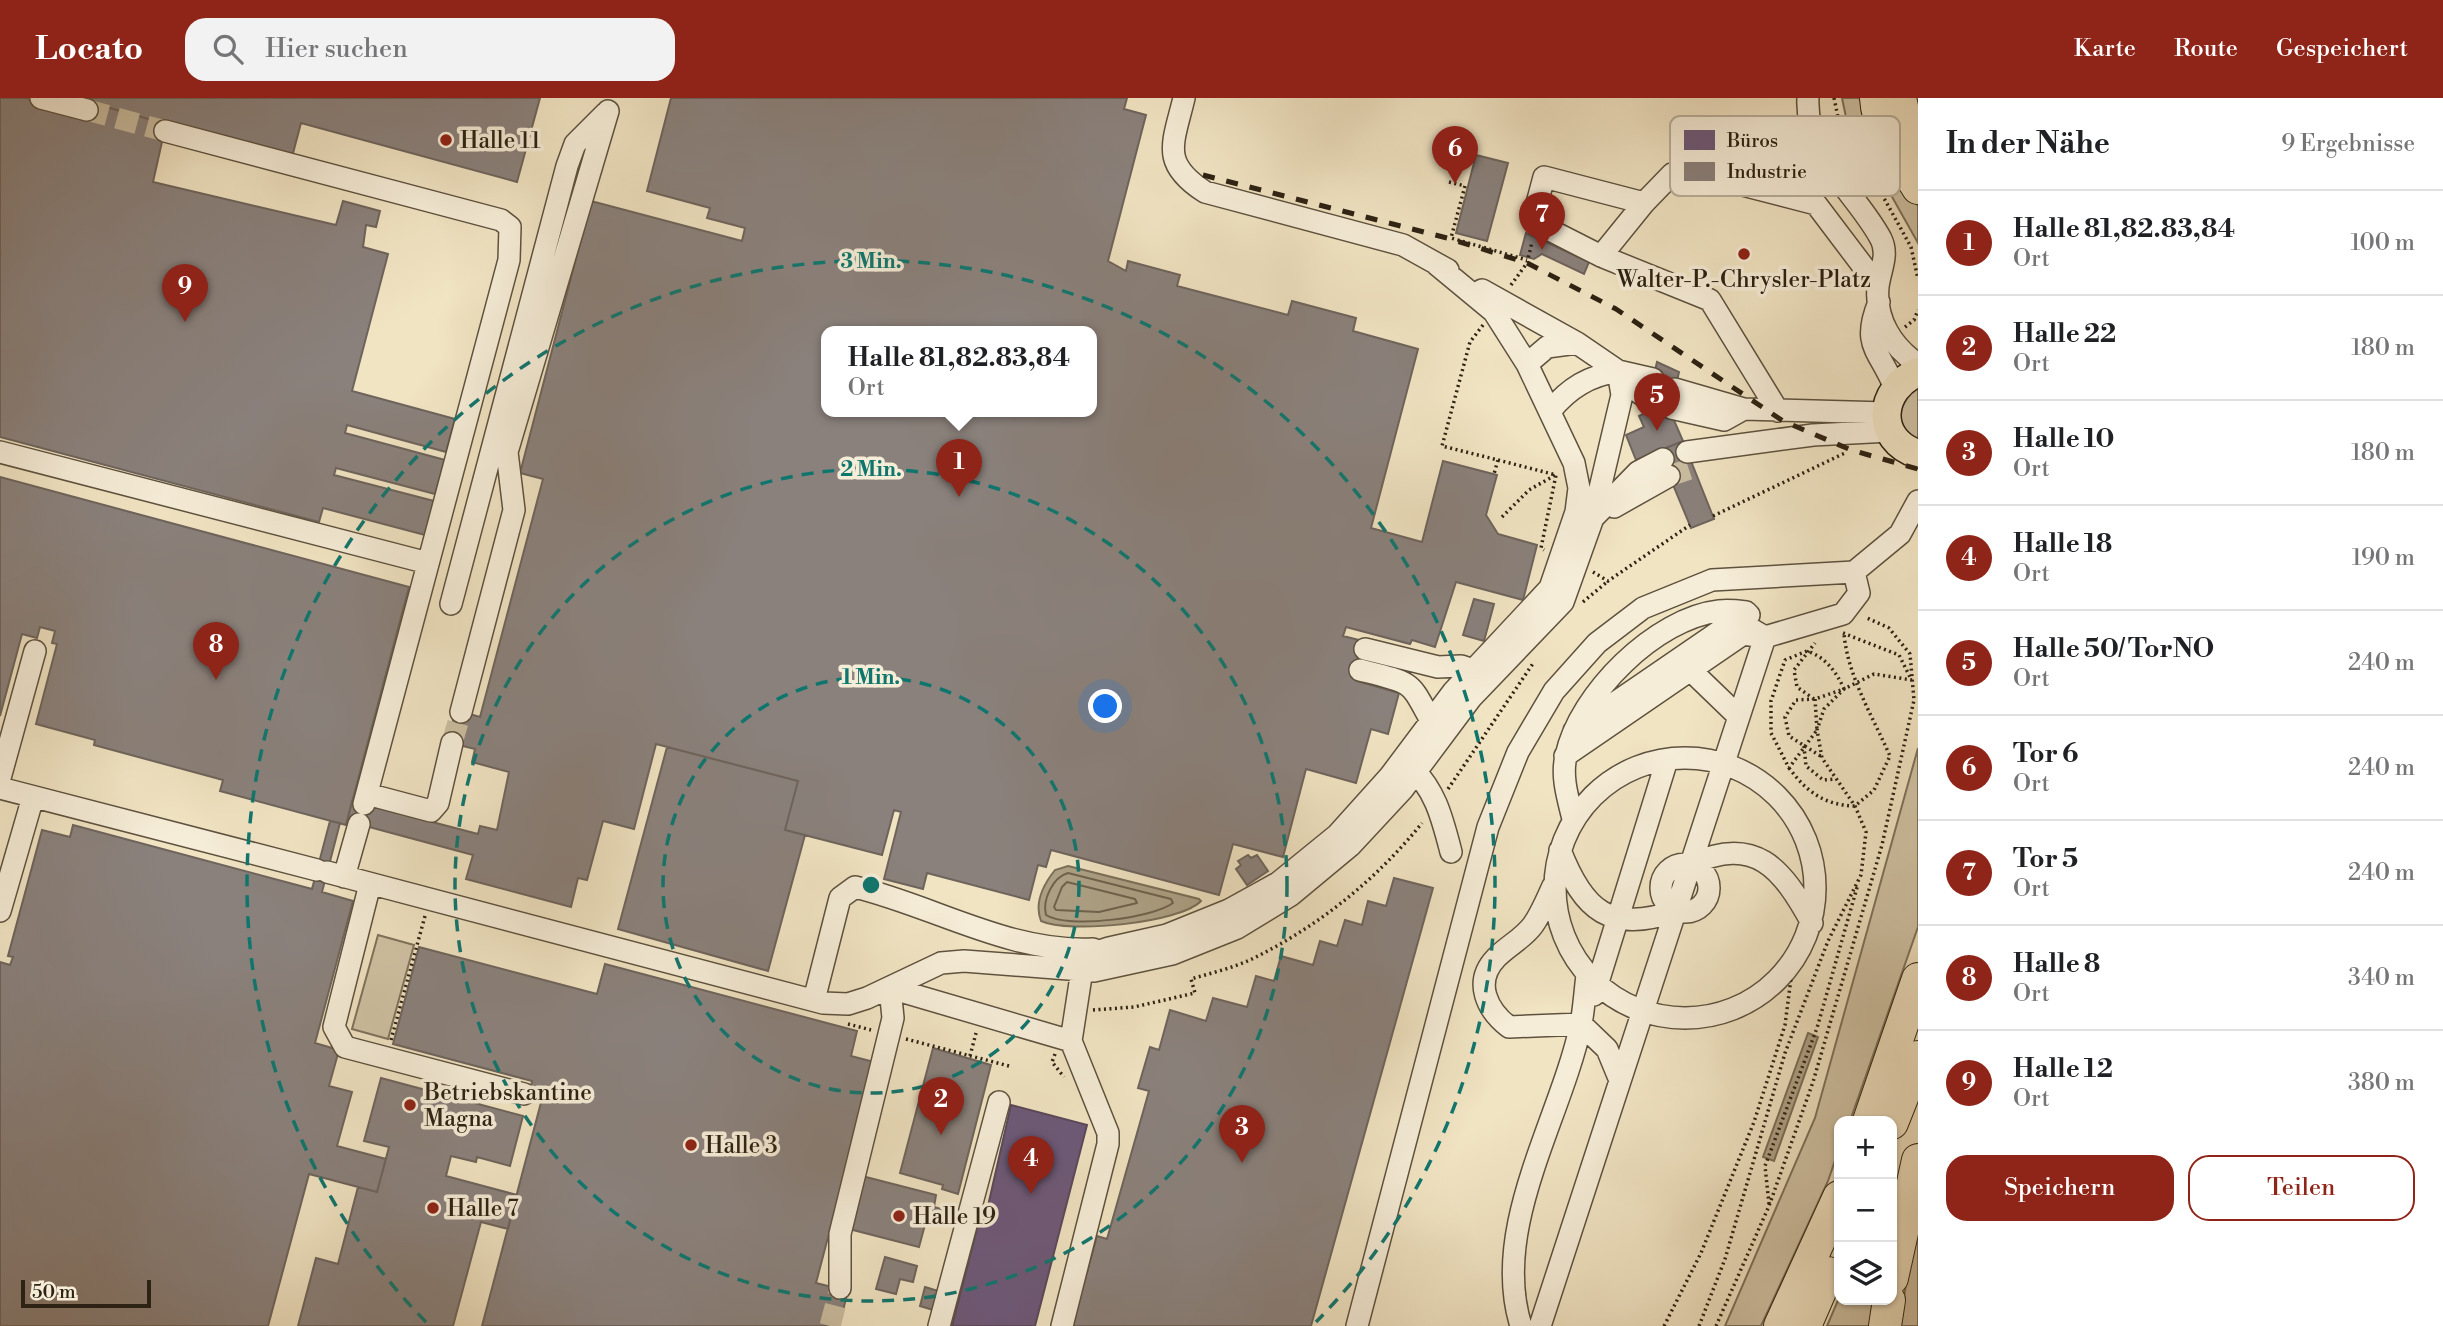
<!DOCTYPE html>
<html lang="de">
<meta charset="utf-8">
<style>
:root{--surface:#fff;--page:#f2f2f2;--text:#202124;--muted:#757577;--line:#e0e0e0;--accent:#8f2418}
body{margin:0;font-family:"Libre Bodoni",serif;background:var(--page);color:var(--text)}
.controls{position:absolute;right:21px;bottom:21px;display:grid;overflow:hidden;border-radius:14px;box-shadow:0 2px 5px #0004}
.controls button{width:63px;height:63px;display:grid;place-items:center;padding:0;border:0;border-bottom:2px solid var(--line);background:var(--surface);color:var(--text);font:35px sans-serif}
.scale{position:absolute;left:21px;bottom:18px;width:130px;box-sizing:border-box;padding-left:7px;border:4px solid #2d2213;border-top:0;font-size:19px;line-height:24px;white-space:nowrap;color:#2d2213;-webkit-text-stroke:5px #f6edd8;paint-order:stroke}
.you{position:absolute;left:1106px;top:609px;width:24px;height:24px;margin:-18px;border:5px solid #fff;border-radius:50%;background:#1a73e8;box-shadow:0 0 0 10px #1a73e833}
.badge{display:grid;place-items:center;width:46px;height:46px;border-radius:50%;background:var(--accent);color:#fff;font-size:23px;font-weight:700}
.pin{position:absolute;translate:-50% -58px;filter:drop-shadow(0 2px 4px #0008)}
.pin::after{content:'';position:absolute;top:37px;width:24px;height:21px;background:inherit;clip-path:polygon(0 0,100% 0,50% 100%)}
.popup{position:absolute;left:821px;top:228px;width:276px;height:91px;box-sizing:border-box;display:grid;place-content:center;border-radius:14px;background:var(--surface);filter:drop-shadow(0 2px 5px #0005);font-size:23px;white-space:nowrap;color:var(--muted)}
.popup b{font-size:26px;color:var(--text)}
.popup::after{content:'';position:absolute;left:50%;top:100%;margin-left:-14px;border:14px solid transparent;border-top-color:var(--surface)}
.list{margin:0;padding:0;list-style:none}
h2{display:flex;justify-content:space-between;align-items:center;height:91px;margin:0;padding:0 28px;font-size:30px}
h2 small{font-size:23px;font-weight:400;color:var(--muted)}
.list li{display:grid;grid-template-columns:46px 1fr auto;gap:21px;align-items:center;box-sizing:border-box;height:105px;padding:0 28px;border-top:2px solid var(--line)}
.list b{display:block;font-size:26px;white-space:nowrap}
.list p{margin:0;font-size:23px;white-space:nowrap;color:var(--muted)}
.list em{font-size:23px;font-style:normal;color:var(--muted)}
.actions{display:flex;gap:14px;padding:21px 28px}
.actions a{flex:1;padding:16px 0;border:2px solid var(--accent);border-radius:21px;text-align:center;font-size:24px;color:var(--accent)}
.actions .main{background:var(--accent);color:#fff}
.icon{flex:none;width:38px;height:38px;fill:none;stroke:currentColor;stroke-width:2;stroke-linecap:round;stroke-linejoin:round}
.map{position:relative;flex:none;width:1918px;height:1228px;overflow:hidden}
header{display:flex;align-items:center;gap:42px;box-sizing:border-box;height:98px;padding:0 35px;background:var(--accent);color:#fff}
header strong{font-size:33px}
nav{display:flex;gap:38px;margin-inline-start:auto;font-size:24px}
.search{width:490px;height:63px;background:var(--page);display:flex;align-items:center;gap:18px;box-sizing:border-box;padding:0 24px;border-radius:21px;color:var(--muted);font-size:26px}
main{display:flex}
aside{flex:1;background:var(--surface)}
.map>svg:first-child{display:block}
</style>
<header>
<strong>Locato</strong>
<div class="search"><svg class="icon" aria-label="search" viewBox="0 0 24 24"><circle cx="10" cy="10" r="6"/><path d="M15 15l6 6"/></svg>Hier suchen</div>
<nav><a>Karte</a><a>Route</a><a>Gespeichert</a></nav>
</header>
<main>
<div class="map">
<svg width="1918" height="1228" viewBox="0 0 1918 1228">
<rect width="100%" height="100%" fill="#f1e4c3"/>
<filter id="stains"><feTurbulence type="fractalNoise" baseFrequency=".00286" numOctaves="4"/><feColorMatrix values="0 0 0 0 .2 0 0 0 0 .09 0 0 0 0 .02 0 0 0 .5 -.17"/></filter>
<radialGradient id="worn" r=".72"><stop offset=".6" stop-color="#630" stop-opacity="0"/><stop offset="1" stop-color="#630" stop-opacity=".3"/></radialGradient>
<path fill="#d0c3a5" stroke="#7e725c" stroke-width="2" d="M1842,0H1865L1882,54L1918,108V145L1891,97L1851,43Z
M1918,286V342C1889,324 1901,306 1918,286Z
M1918,650V829L1850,1023H1839V1051L1828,1083L1761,1228H1725L1815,1020Z
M378,837L414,847L388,941L352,931Z
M1918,1115V1228H1900L1914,1129Z
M1839,1200L1875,1202L1870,1228H1827Z"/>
<path fill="#aea287" stroke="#7a6f59" stroke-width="2" d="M1068,768L1199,801L1201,803C1180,825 1069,836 1041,823C1034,805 1043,787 1055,772Z
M1808,935L1818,939L1774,1063L1763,1059Z"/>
<path fill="#6d597a" stroke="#5a485b" stroke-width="2" d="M1011,1007L1087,1027L1035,1228H952L980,1119L985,1121Z"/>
<path fill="#8a817c" stroke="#6e645c" stroke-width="2" fill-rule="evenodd" d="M0,0H27L86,17L89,4L166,26L153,84L336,127L343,103L380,113L376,129L366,127L363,149L388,156L352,293L455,321L446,354L347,327L345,335L445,362L435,396L336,370L334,377L434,403L425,437L323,410L319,424L0,339Z
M90,0H540L517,84L301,25L292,59L166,26L89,4Z
M671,0H1127L1124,11L1146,17L1108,163L1126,173L1128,163L1180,177L1177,188L1288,217L1292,203L1356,220L1353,233L1418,251L1371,430L1422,444L1443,363L1497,377L1486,417L1498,436L1537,447L1523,502L1456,484L1435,549L1412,542L1410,546L1346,529L1343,538L1367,544L1357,583L1399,595L1388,636L1371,631L1356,685L1306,671L1283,759L1233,746L1219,797L1051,752L1046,769L1038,767L1029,802L927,775L923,791L884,781L901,714L894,712L882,757L785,732L798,683L656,646L634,731L603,723L587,782L578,780L571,809L466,781L473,757L347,723L352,703L478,736L480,728L497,732L509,674L472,664L475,651L447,644L456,612L480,619L543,381L520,375L591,103L742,143L745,130L707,120L710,110L647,93ZM826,233H1092V313H826Z
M1476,57L1508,65L1487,143L1456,135Z
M1526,135L1589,164L1584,176L1542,156L1534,161L1520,157Z
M1657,264L1679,274L1670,313L1647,307Z
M1647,307L1670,313L1683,343L1636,362L1626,337L1644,329L1639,318L1645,315Z
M1683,343L1714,421L1691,430L1659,353Z
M0,379L409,489L346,727L220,693L223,682L94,647L95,642L36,626L57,546L52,545L55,533L40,529L37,540L22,536L0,618Z
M1474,501L1494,506L1484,543L1463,537Z
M667,649L798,683L785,732L805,737L768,873L618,831Z
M330,723L340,725L322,794L353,803L315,945L339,952L329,988L352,994L337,1048L386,1061L377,1094L309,1076L268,1228H0V864L10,867L13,859L8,858L42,732L70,739L73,727L312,791Z
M1248,757L1251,760L1257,757L1268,773L1247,787L1236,771L1241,767L1238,763Z
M1394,780L1433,790L1311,1228H1072L1097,1138L1107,1141L1149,993L1138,990L1150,949L1159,952L1170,912L1206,923L1213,900L1247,909L1256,878L1274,883L1281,858L1313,867L1320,843L1337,848L1345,822L1362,827L1368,803L1386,808Z
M419,849L597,896L605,866L857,933L851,958L874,964L816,1185L848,1193L839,1228H482L543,997L530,994L532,983L393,946Z
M933,950L991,967L958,1096L942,1091L943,1087L900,1075Z
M381,980L523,1018L510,1068L477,1059L476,1064L451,1058L446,1078L517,1097L508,1131L481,1124L453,1228H298L316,1160L338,1166L358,1089L377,1094L389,1049L364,1043Z
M862,1078L936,1097L934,1109L948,1113L944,1127L926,1123L919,1149L849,1131Z
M885,1159L917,1168L913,1184L900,1181L896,1196L876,1191Z
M925,1189L938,1193L933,1212L920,1208Z"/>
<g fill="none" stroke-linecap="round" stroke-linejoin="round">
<path stroke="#6e624d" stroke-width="2" d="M1068,775L1171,801L1173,805C1153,820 1068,831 1046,817C1042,802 1053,779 1068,775Z
M1067,784L1135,801L1137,805L1099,814L1056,812L1054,809L1062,789Z"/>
<path stroke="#cabda0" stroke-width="21" stroke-dasharray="21 10" stroke-linecap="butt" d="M87,12L165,33
M1669,378L1693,370
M452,645L461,614
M830,1228L840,1190"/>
<defs>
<path id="minor" d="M41,0L87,12
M1184,0C1173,46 1160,65 1205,94L1403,147L1448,172
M1808,0C1805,59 1856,94 1881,141C1889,157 1880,172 1878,189C1875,221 1892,249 1918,266
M165,33L501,122L510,129L509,162L364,706
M1644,105L1544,79L1535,113L1542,128L1601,158L1710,202L1778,313
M1601,158L1644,105L1672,76L1692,74L1816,106L1878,188
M1482,192L1577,245L1618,273L1653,281
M1879,204C1861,248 1879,251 1895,290
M1527,266L1547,249L1577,245
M1618,273L1630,288L1648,301
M1675,291L1744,311L1886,315
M1671,310L1724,322L1742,312
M0,354L428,465
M1687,354L1813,337L1890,333
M1614,409L1669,378
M1594,419L1638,374L1663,361
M451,506L567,68L575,46L606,15
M1365,551L1438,569L1461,568L1482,575
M1680,562L1738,618
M1360,572C1420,587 1407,582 1437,633
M461,614L514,412L507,354L608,13
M1565,658L1743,536L1765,539L1736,522L1574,633
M1555 790a130 130 0 1 1 260 0a130 130 0 1 1-260 0Z
M1407,665C1435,690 1442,719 1451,754
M0,680L35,553
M0,690L317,772
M367,696L431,713L438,705L452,645
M1573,721C1568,700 1561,679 1566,658C1579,596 1656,520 1719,513C1728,512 1738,513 1746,514L1749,517
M1560,752C1584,814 1610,835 1676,813
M1661 790a24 24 0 1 1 48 0a24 24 0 1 1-48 0Z
M1690,767C1755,736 1782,770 1812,825
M327,774L823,905L848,906L867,900L941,865L964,863L1094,873L1172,856L1237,830L1291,797L1350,748L1403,691L1471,600L1563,504L1593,420L1622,297L1618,273C1589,278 1569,290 1551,312
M344,779L359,726
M370,786L334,929L345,949L524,996
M1553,788C1547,801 1541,816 1533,827C1523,841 1507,848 1496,860C1473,884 1487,912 1509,929L1581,926L1607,951L1619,980
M0,813L33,699
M1061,866L1109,850L1167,837L1229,812L1278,785L1337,737L1390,678L1453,594L1550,490L1576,414L1579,390L1574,365L1527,266L1494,214L1436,166
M1594,897L1667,662
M814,902L840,800L855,789C934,808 1009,855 1093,851
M840,1190V1136L893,920L890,890L1071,943
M939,1228L999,1004
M1062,1228L1108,1046V1035L1071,943L1084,859
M1357,1228L1488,729L1518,654L1554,593L1597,545L1643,510L1712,482L1854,474L1900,436L1918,403
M1521,1228C1490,1129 1561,1021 1581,926C1584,910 1585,893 1587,877
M1540,1228L1765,539L1843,516L1859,495L1854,474"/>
<path id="major" d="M1918,274C1878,291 1874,342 1918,356"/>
<path id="highway" d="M1876,0C1878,34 1900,62 1918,90
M1900,0L1905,22L1918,52
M1869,1023L1918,881
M1892,1025L1918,959
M1892,1180L1918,1062
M1780,1228L1839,1099
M1805,1228L1828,1175
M1885,1228L1889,1202"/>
</defs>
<use href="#minor" stroke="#5e523f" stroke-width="24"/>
<use href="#major" stroke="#2d2213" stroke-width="31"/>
<use href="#highway" stroke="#2d2213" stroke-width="34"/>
<path stroke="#2d2213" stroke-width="3.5" stroke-dasharray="2 3.5" stroke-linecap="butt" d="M1834,0L1844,48L1885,102L1911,149L1918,181
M1449,84L1465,88L1451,140L1527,162
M1511,187L1527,165L1532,144
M1483,227L1470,244L1442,348L1498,362L1494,376
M1905,229L1914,222L1918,212
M1498,362L1556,377L1541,450L1544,452
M1713,418L1845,355
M1502,419L1529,392L1557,376
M1593,474L1608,483L1690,427
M1583,504L1608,483
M1843,535L1899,557L1911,581
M1814,601L1797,589L1794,572L1815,545
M1815,601L1817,632L1789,670L1771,635V603L1785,562L1807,553C1825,559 1836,573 1844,591L1815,601L1796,602L1785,619L1789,638L1822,659
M1804,648L1806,668L1823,682L1835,681
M1789,670C1807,694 1824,707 1855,708L1874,692L1890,658C1873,619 1848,579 1844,536
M1448,691L1534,564
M1093,912L1134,909L1195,895L1191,881C1211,875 1233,870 1252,861C1319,828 1376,782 1422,725
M848,926L871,932
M906,941L1009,968
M391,942L425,818
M1055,956L1052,964L1064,979
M970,958L976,935
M1769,1106L1765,1068L1817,930L1858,786
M1664,1228L1701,1155L1754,1024L1785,927L1793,865
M1699,1228L1725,1161L1785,955L1828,843L1861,777L1866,734L1855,708L1822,660L1817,632L1824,611L1844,591L1874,576L1912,582
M1716,1228L1769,1108L1813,984L1882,747L1914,602L1910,556L1889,530L1865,519"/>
<use href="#minor" stroke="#f6edd8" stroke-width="21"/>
<use href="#major" stroke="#f1e4c3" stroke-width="28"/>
<use href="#highway" stroke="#f1e4c3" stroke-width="32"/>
<path stroke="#2d2213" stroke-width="5" stroke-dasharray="12 12" stroke-linecap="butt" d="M1203,77L1447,140L1527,165L1616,211L1783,323L1851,352L1918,371"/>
</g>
<g fill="none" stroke="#0f766e" stroke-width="3.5" stroke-dasharray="12 9">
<circle cx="871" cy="787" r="208"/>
<circle cx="871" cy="787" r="416"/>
<path d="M426 1224A624 624 0 1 1 1316 1224"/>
</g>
<g fill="#8f2418" stroke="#f6edd8" stroke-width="2.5">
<circle cx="446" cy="42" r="7"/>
<circle cx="1744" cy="156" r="7"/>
<circle cx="410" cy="1007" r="7"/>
<circle cx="691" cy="1047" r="7"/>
<circle cx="433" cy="1110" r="7"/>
<circle cx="899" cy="1118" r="7"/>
</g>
<g text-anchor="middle" stroke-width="7" stroke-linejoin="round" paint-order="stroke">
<g font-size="23" fill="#2d2213" stroke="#f6edd8" text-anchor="start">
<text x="460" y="50">Halle 11</text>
<text x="1744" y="189" text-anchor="middle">Walter-P.-Chrysler-Platz</text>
<text x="424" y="1002">Betriebskantine<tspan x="424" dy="26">Magna</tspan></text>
<text x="705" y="1055">Halle 3</text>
<text x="447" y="1118">Halle 7</text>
<text x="913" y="1126">Halle 19</text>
</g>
</g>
<rect x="1670" y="18" width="230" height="80" rx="10" fill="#f6edd8" stroke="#bab09d" stroke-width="2"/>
<rect x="1684" y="32" width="31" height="20" fill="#6d597a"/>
<rect x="1684" y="64" width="31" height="19" fill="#8a817c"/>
<g font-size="19" fill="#2d2213">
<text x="1727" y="49">Büros</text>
<text x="1727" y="80">Industrie</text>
</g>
<circle cx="871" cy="787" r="10" fill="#0f766e" stroke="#f6edd8" stroke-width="3.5"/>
<g font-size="21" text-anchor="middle" font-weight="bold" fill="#0f766e" stroke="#f6edd8" stroke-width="7" stroke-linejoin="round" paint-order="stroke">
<text x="871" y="170">3 Min.</text>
<text x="871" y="378">2 Min.</text>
<text x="871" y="586">1 Min.</text>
</g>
<rect width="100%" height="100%" filter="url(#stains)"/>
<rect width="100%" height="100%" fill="url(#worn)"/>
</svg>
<div class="controls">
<button>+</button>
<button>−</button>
<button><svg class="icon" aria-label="layers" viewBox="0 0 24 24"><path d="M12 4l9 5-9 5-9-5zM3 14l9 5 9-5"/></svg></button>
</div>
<div class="scale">50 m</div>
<div class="you"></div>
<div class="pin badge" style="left:959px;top:399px">1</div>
<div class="popup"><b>Halle 81,82.83,84</b>Ort</div>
<div class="pin badge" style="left:941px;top:1037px">2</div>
<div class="pin badge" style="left:1242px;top:1065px">3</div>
<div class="pin badge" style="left:1031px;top:1096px">4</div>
<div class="pin badge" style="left:1657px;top:333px">5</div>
<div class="pin badge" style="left:1455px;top:86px">6</div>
<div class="pin badge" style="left:1542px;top:152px">7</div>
<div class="pin badge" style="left:216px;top:582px">8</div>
<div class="pin badge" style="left:185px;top:224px">9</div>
</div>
<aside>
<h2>In der Nähe<small>9 Ergebnisse</small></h2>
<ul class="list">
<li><span class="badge">1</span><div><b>Halle 81,82.83,84</b><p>Ort</p></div><em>100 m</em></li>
<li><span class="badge">2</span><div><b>Halle 22</b><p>Ort</p></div><em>180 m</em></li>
<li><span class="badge">3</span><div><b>Halle 10</b><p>Ort</p></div><em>180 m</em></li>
<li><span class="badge">4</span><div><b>Halle 18</b><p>Ort</p></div><em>190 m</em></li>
<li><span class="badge">5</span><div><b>Halle 50/ TorNO</b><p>Ort</p></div><em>240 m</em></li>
<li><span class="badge">6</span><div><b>Tor 6</b><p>Ort</p></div><em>240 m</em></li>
<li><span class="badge">7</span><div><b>Tor 5</b><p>Ort</p></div><em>240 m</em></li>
<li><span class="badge">8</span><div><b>Halle 8</b><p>Ort</p></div><em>340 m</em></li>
<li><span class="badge">9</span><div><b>Halle 12</b><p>Ort</p></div><em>380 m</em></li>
</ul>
<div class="actions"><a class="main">Speichern</a><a>Teilen</a></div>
</aside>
</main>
